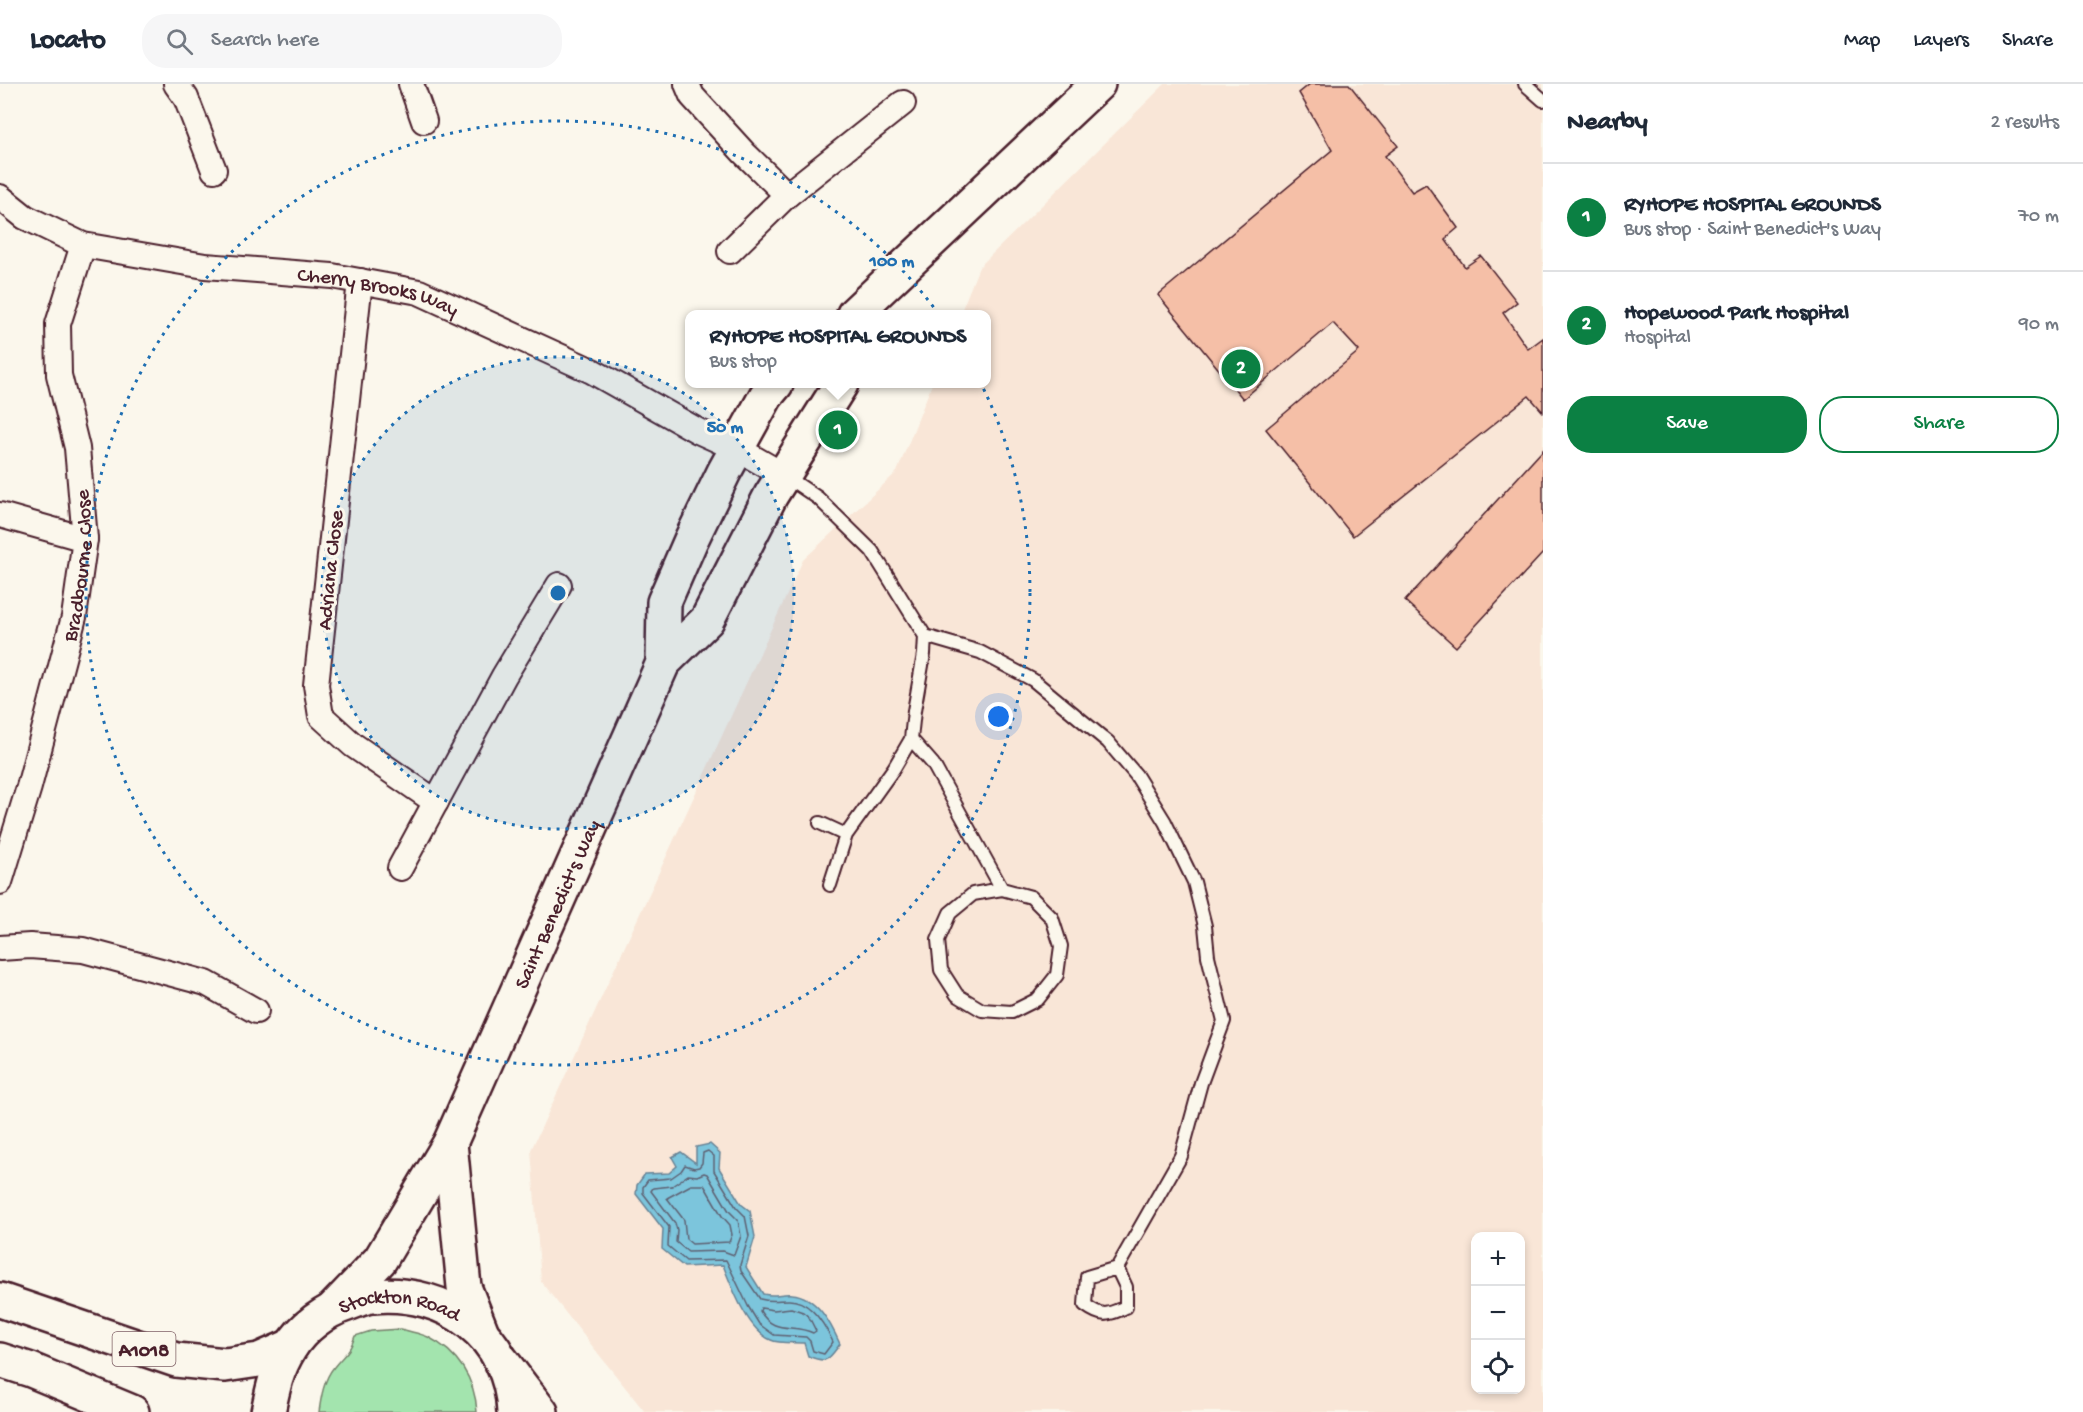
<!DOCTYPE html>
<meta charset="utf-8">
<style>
:root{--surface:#fff;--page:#f6f6f7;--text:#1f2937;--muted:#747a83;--line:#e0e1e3;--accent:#0b8043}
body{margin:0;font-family:"Gochi Hand",sans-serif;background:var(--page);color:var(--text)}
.controls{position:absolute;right:18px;bottom:18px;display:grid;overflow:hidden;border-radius:12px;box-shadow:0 3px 9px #0003}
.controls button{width:54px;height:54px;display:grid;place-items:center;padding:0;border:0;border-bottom:2px solid var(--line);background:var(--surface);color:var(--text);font:30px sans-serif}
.you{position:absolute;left:999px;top:633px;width:21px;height:21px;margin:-15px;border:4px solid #fff;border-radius:50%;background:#1a73e8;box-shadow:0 0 0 9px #1a73e833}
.badge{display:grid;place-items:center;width:39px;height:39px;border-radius:50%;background:var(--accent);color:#fff;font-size:20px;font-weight:700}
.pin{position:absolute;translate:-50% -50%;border:3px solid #fff;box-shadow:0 2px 6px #0006}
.popup{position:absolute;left:685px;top:226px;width:306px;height:78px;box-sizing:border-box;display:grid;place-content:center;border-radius:12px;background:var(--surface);filter:drop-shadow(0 2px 4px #0005);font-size:20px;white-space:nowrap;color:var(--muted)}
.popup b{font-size:22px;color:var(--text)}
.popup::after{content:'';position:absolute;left:50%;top:100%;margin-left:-12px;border:12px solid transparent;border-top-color:var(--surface)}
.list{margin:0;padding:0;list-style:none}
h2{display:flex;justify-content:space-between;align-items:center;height:78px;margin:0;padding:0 24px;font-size:26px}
h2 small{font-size:20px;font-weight:400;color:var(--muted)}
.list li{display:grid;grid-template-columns:39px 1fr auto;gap:18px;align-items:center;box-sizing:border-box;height:108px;padding:0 24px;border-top:2px solid var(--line)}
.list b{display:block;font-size:22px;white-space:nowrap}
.list p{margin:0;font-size:20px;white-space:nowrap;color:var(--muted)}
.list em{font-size:20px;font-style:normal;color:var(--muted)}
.actions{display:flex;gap:12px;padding:18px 24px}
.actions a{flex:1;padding:14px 0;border:2px solid var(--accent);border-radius:24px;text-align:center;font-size:21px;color:var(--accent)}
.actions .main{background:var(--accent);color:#fff}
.icon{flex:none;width:33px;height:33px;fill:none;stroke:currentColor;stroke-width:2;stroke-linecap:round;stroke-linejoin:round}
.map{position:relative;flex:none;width:1543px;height:1328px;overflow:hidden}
header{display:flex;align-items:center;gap:36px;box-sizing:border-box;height:84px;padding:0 30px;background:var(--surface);border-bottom:2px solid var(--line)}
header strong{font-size:28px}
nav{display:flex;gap:33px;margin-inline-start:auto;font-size:21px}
.search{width:420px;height:54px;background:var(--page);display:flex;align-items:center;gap:15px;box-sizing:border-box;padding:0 21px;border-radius:24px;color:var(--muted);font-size:22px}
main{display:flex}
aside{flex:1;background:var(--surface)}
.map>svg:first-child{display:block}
</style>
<header>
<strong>Locato</strong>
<div class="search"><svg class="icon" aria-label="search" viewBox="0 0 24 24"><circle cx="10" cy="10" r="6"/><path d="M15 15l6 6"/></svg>Search here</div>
<nav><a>Map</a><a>Layers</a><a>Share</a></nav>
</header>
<main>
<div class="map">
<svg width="1543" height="1328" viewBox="0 0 1543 1328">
<rect width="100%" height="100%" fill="#fbf7ec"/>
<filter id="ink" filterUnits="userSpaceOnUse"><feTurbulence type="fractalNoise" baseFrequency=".0167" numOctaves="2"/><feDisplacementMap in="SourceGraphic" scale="12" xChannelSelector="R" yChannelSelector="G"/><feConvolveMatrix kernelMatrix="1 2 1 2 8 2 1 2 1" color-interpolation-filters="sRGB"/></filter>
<g filter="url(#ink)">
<path fill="#f9e6d7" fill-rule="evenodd" d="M1165,0H1543V1328H645L541,1198L531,1066L803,476L897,388L932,300H986V230H960L979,183ZM1476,1152H1520V1306H1476Z"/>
<path fill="#a3e4ae" stroke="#76826c" stroke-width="1.5" d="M401,1245C410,1248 420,1249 428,1253C458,1268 475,1295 477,1328H319C321,1313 324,1295 334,1283C345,1269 349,1270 355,1252L371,1247Z"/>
<path fill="#7cc5dc" stroke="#688395" stroke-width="1.5" d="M710,1060L720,1069L719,1084L741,1120L750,1127L755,1153L746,1183L763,1210C775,1213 781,1209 792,1210C817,1212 831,1240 840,1260C828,1276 828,1280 808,1272L804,1259C794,1258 779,1260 771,1256C747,1246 732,1203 723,1181L684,1183L662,1165L663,1145L636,1110L637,1101L645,1090L669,1089L677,1082L672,1073L681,1068L696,1079V1063Z"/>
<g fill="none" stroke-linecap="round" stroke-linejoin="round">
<path stroke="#5e6172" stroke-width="1.5" d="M708,1067L714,1072V1087L736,1123L745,1132L749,1152L740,1181L741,1187L760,1215C771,1218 778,1216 789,1216C811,1216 825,1241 833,1258L824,1270L813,1267L810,1257L806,1253L774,1251L759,1240L748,1222L726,1176L686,1177L668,1162L669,1143L643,1109V1103L648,1096L671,1094L681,1087L685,1081L694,1084L699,1083L702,1079L703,1069Z
M704,1089L707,1090L729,1127L738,1136L741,1152L734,1171L723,1167L688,1168L676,1158L677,1146L675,1139L651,1107L653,1104L672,1102L688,1091L697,1092Z
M691,1101H704L722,1132L730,1141L732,1151L729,1158L692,1160L686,1155L684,1136L667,1114Z
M761,1224L774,1226L791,1224L803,1228L809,1233L816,1247L813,1249C792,1239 774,1251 760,1227Z"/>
</g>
<path fill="#f5bfa7" stroke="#4a1f2b" stroke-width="1.5" d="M1310,0H1349L1398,62L1385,72L1412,108L1426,100L1458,144L1445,155L1465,183L1481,172L1517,218L1503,229L1528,265L1543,254V328L1529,312L1353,452L1266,345L1359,267L1333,239L1243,315L1158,211L1332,66L1299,9Z
M1543,366V469L1456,563L1405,517Z"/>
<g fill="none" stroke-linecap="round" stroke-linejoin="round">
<defs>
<path id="lane" d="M1525,0L1543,16
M784,391L818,414L872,467L925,552L924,570L914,627L911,655L894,684L846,751L830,801
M925,552L980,568L1033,596L1108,658L1136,691L1165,738L1194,798L1205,842L1208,872L1224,937L1201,999L1181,1072L1117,1184L1126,1203V1223C1107,1231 1103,1234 1085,1221L1087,1193L1117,1184
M911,655L933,680L1002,805L1031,813L1052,834L1061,862L1057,891L1038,915L1012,928L982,926L957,911L941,886L938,856L950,829L973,810L1002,805
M820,739L846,751"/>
<g id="street">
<path d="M176,0L186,14L214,86"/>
<path d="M411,0L424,37"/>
<path d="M687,0L692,12L744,69L787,111"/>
<path id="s1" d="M0,113L25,133L83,161L205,182L332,192L419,208L592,287L698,347L738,365L783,391"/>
<path d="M730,167L787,111L903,19"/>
<path d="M360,197L316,601L321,632L353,661L436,718"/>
<path d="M0,431L85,455"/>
<path d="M400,784L504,592L559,501"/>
<path id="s2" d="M0,798L29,703L74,533L85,455L77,364L59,291L58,240L83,161"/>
<path d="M0,864L30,862L83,866L206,899L256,927"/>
</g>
<g id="secondary">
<path d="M854,230L1098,0"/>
<path d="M663,579L664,518L691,456L724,388L766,312L776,300"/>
<path d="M450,1059L464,1203L482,1249"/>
<path id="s3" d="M333,1225L380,1176L450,1059L663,579L707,536L771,411L841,300"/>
<path d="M502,1277L541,1328"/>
</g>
<g id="highway">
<path d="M0,1216L176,1276L225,1281L259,1276L291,1262"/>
<path d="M0,1276L31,1286L132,1328"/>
<path id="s4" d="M268,1328C273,1303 277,1285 290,1264C303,1243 325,1227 347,1220C356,1217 365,1212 373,1212C447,1205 511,1252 514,1328"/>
</g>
</defs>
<use href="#lane" stroke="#4a1f2b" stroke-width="16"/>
<use href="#street" stroke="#4a1f2b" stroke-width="28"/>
<use href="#secondary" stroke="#4a1f2b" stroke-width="38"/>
<use href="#highway" stroke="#4a1f2b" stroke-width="38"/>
<use href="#lane" stroke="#fbf7ec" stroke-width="12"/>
<use href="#street" stroke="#fbf7ec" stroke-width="24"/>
<use href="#secondary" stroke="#fbf7ec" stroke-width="33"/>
<use href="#highway" stroke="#fbf7ec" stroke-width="33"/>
</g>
</g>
<circle cx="558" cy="509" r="236" fill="#1f6fb2" fill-opacity=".12"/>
<g fill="none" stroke="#1f6fb2" stroke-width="3" stroke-dasharray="3 6">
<circle cx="558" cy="509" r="236"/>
<circle cx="558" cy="509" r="472"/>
</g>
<g text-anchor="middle" stroke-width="6" stroke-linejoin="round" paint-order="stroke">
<rect fill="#fbf7ec" stroke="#7f6065" stroke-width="1.5" x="112.5" y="1248" width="63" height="34" rx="4.5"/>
<g font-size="20" font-weight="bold" fill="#4a1f2b">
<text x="144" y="1272">A1018</text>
</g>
<g font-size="21" fill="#4a1f2b" stroke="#fbf7ec">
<text dy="7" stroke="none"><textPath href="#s1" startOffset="396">Cherry Brooks Way</textPath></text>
<text dy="7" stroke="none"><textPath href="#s2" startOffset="327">Bradbourne Close</textPath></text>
<text transform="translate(329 486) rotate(-84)" y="7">Adriana Close</text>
<text dy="7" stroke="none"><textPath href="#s3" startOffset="466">Saint Benedict's Way</textPath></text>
<text dy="7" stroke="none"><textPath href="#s4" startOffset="196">Stockton Road</textPath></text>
</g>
</g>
<circle cx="558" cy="509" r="9" fill="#1f6fb2" stroke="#fbf7ec" stroke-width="3"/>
<g font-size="18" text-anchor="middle" font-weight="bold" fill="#1f6fb2" stroke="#fbf7ec" stroke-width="6" stroke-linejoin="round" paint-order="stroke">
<text x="892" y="182">100 m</text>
<text x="725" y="348">50 m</text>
</g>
</svg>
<div class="controls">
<button>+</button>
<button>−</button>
<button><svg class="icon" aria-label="locate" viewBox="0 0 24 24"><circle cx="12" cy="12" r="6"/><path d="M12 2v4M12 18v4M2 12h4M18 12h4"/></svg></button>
</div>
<div class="you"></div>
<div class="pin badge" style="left:838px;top:346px">1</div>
<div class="popup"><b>RYHOPE HOSPITAL GROUNDS</b>Bus stop</div>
<div class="pin badge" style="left:1241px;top:285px">2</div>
</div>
<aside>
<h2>Nearby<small>2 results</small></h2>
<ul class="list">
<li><span class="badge">1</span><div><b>RYHOPE HOSPITAL GROUNDS</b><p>Bus stop · Saint Benedict's Way</p></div><em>70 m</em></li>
<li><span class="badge">2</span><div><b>Hopewood Park Hospital</b><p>Hospital</p></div><em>90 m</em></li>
</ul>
<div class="actions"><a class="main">Save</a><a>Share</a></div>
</aside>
</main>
